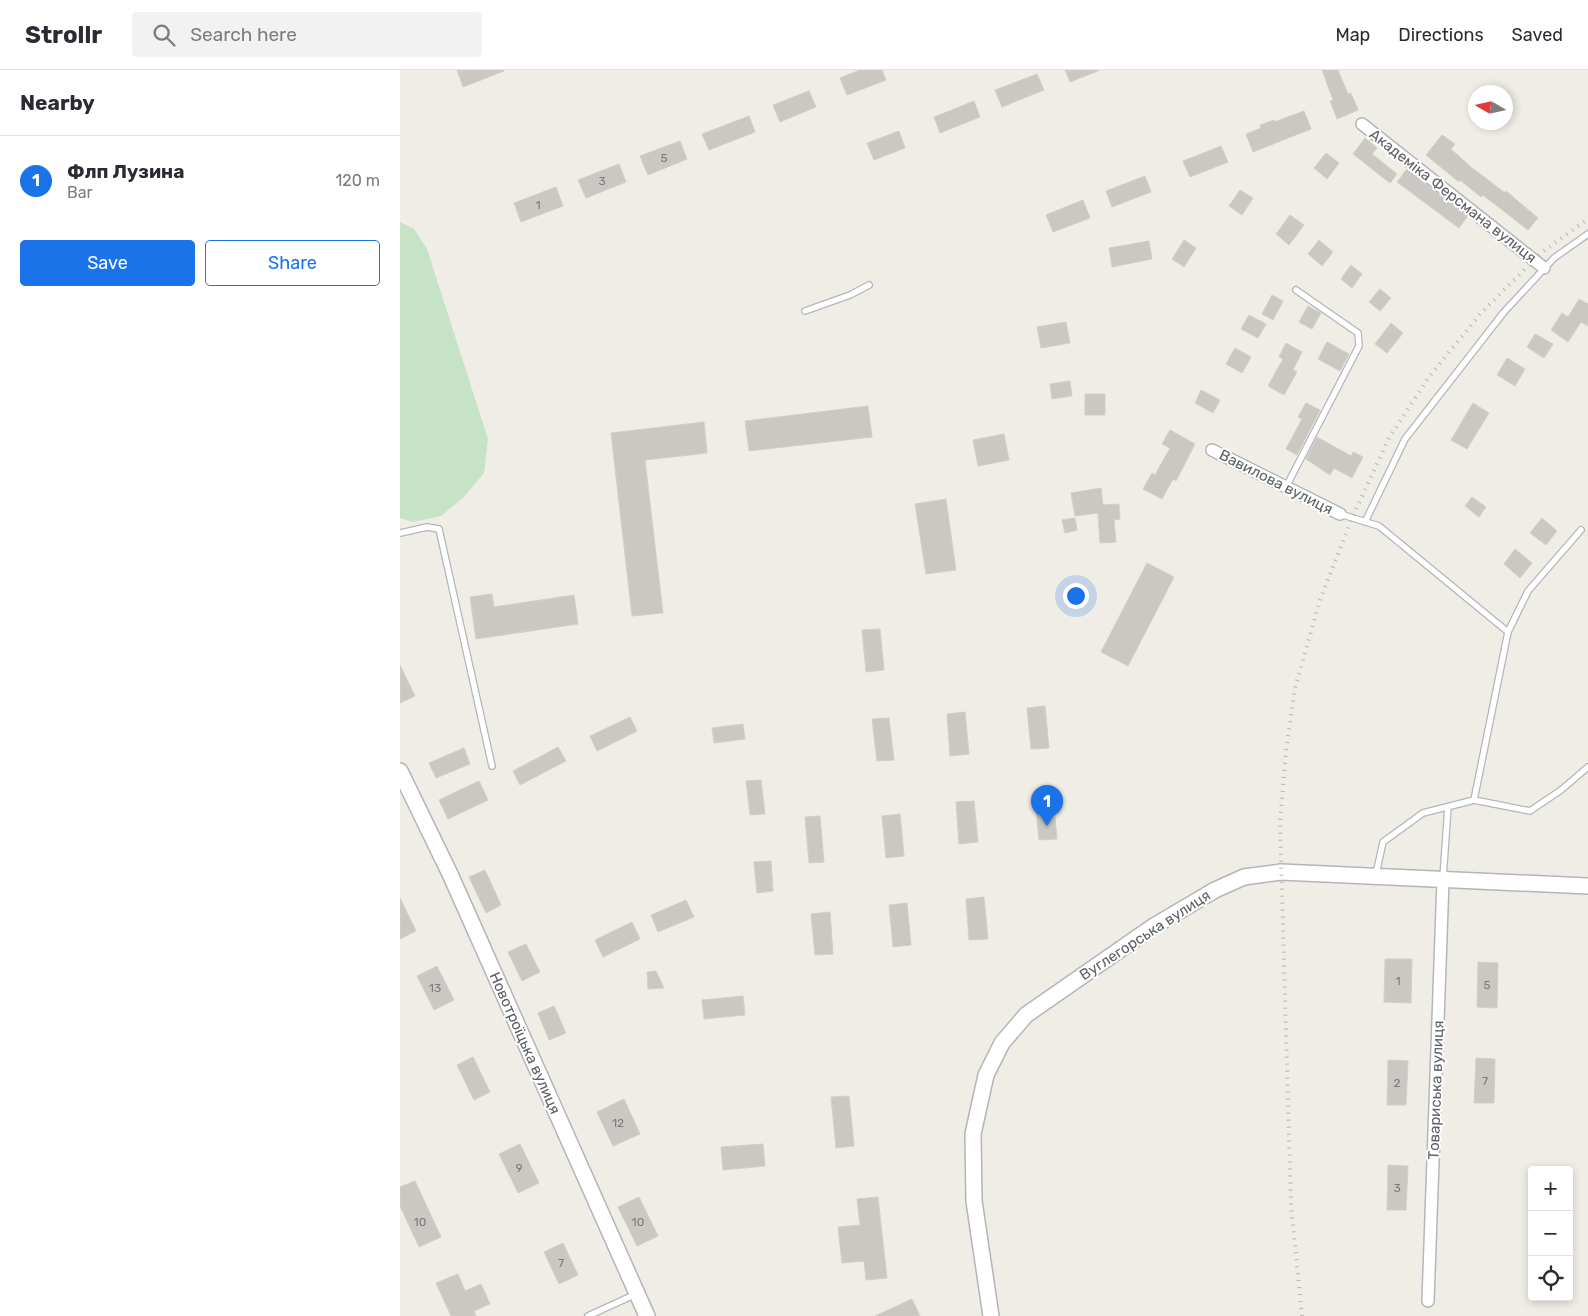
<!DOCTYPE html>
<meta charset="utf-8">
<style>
:root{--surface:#fff;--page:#f2f2f3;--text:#2b2b33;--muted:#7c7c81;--line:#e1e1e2;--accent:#1a73e8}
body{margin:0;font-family:Rubik,sans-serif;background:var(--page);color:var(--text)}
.controls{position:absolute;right:15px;bottom:15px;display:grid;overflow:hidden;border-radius:5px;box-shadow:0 2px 8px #0003}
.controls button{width:45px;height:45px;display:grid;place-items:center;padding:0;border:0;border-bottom:1px solid var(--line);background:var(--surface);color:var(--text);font:25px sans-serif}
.compass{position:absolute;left:1068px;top:15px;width:45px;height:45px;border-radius:50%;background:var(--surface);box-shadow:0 2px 8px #0003;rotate:279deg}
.you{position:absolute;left:675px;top:525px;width:18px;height:18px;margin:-12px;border:4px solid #fff;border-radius:50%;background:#1a73e8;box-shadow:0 0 0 8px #1a73e833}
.badge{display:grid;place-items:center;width:32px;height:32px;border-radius:50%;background:var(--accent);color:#fff;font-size:16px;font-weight:700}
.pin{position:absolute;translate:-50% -41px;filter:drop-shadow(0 1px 2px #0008)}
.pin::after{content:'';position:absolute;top:26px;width:18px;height:15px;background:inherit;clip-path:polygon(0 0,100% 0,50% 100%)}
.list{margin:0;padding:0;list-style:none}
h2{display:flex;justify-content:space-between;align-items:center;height:65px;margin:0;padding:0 20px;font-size:21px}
h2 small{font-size:16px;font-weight:400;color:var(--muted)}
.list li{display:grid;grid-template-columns:32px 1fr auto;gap:15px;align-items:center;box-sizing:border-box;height:90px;padding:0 20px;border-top:1px solid var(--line)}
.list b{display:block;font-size:19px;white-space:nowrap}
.list p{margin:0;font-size:16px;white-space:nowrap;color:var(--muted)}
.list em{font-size:16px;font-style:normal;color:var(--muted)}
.actions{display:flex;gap:10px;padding:15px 20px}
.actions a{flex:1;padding:11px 0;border:1px solid var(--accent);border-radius:5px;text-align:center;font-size:18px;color:var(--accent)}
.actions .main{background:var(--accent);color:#fff}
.icon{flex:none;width:28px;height:28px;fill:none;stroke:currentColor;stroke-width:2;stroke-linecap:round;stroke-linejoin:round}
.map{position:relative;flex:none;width:1188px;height:1246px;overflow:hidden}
header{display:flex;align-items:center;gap:30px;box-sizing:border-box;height:70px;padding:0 25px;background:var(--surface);border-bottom:1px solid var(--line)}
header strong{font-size:24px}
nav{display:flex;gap:28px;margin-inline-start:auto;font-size:18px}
.search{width:350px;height:45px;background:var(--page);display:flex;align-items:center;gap:12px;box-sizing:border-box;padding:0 18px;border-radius:5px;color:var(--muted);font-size:19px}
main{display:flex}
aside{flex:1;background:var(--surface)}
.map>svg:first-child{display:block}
</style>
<header>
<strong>Strollr</strong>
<div class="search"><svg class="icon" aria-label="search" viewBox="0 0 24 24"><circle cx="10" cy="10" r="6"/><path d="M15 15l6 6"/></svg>Search here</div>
<nav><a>Map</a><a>Directions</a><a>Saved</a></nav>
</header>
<main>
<aside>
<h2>Nearby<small></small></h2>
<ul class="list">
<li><span class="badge">1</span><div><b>Флп Лузина</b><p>Bar</p></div><em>120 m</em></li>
</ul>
<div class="actions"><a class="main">Save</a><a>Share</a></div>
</aside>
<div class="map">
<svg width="1188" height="1246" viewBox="0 0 1188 1246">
<rect width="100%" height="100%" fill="#efede6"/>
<path fill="#c6e4c5" d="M0,152L14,159L27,179L88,369L84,403L64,427L41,446L13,452L0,448Z"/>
<path fill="#cbc8c3" stroke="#d3cfc5" d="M57,0H103L104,1L63,17Z
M460,0H482L486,10L447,25L440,8Z
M665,0H698V1L670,12Z
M922,0H938L948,24L951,23L958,40L937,49L930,31L933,30Z
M637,4L644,20L602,37L595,20Z
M409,21L416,37L380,52L373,35Z
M574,31L580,47L540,63L534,47Z
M904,41L911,59L853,82L846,64L861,58L860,55L874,50V52Z
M349,46L355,62L309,80L302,64Z
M499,61L505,78L474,90L467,73Z
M1042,65L1055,74L1051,79L1071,97L1105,123L1106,121L1138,148L1128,160L1083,125L1081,127L1060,110L1059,112L1026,85Z
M965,68L977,78L972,84L997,104L990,113L953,84Z
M280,71L287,89L248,105L240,86Z
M821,76L828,92L790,107L783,91Z
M926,83L939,93L927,109L914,98Z
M219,94L226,112L186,128L178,110Z
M1007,99L1067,147L1059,158L997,112Z
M745,106L751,122L712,137L706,121Z
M156,117L163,136L121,152L114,133Z
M840,120L853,128L842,145L829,136Z
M683,130L690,148L653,162L646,145Z
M890,145L904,155L889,175L876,164Z
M784,170L796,178L784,197L772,189Z
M919,170L933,182L922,196L908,184Z
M749,171L752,189L712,197L709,178Z
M951,195L962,204L952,218L941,209Z
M980,219L991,228L980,241L969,232Z
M872,225L883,231L873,250L862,244Z
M1179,229L1188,234V256L1181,252L1168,272L1151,260L1162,243L1168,247Z
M908,236L921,243L912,259L899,252Z
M849,245L866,254L858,268L841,259Z
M666,252L670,273L641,278L637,257Z
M991,253L1003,263L987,283L975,274Z
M1135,264L1153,274L1144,288L1127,277Z
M927,272L949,284L940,301L918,289Z
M886,273L902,282L893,300L897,302L884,325L868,316L883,289L879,287Z
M835,278L851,287L842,303L826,294Z
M1107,288L1125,299L1115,316L1097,305Z
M670,311L672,326L652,329L650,314Z
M801,320L820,330L813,343L795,333Z
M685,324H705V345H685Z
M906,333L920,340L897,385L886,379L902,349L898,347Z
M1073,333L1089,343L1067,379L1051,370Z
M468,336L472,367L349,381L345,351Z
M304,352L307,383L245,390L263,543L232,546L211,363Z
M770,360L795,374L776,411L773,409L762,429L743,419L752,403L755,405L770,378L762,374Z
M604,364L609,390L578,396L573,370Z
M917,367L951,386L953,382L963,387L952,408L934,398L930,405L906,389Z
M701,418L703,435L719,434L720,449L714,450L716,472L700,473L698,443L675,446L671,423Z
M1072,427L1086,437L1079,447L1065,436Z
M546,429L556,500L526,504L515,434Z
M675,448L677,460L665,463L662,450Z
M1142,448L1157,461L1146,475L1130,463Z
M1115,479L1132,493L1120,508L1104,494Z
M747,493L774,507L728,596L701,582Z
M92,524L94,537L174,525L178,554L76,569L70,527Z
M480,559L484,600L466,602L462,560Z
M0,595L15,626L0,633Z
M645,636L649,678L631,679L627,638Z
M565,642L569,684L550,686L547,644Z
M230,647L237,661L197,681L190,666Z
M489,648L494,690L477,691L472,649Z
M343,654L345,669L314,673L312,658Z
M158,677L166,691L120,715L113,701Z
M64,678L70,694L36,708L29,693Z
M361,710L365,744L350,745L346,711Z
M79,711L88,730L48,749L39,730Z
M653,727L657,769L639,770L635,729Z
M574,731L578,772L559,774L556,732Z
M500,744L504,786L486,788L482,746Z
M420,746L424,792L409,793L405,747Z
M371,791L373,821L357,823L354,792Z
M85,800L101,835L86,843L69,807Z
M584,827L588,869L569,870L566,829Z
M0,828L16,861L0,869Z
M286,830L294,847L258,862L251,845Z
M507,833L511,875L493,877L489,835Z
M430,842L433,884L415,885L411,844Z
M232,852L240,869L203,887L195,870Z
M126,874L140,902L122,911L108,882Z
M985,889H1012L1011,933L984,932Z
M1078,892L1098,893L1097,938L1077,937Z
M37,896L54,930L34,940L17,906Z
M256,901L264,918L248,919L247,902Z
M343,926L345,945L304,949L302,930Z
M154,936L166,963L149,970L138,943Z
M73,987L90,1022L74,1030L57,995Z
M1076,988L1095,989L1094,1033H1074Z
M988,990L1008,991L1006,1035H987Z
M449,1026L454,1076L436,1078L431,1027Z
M224,1029L240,1064L213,1076L197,1042Z
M120,1074L139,1113L118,1123L99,1084Z
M363,1074L365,1096L323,1100L321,1077Z
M988,1095L1008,1096L1006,1140H987Z
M15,1111L41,1167L19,1177L0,1136V1117Z
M239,1127L258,1166L237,1176L218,1137Z
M478,1127L487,1208L466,1210L464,1191L442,1193L438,1157L460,1155L457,1129Z
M163,1173L178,1205L159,1214L144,1182Z
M58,1204L65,1221L81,1214L90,1234L74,1241L76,1246H51L36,1213Z
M512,1229L520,1246H475Z"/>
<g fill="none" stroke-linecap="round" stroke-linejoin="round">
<defs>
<path id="lane" d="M405,241L450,225L469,215
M886,417L959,276L958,263L896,220
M940,444L979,456L1108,562L1074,730
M965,452L1005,369L1104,242L1154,188L1188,164
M0,463L27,457L39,459L92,696
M1108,562L1128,521L1181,460
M976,804L983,772L1023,743L1074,730L1130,741L1161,720L1188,697
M1043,808L1048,737
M188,1246L236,1224"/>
<path id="street" d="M962,54L1144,198
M812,380L940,444
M1028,1231L1043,810"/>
<path id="secondary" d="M0,701L50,804L247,1246
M591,1246L574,1131L573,1064L586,1005L602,973L626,945L754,856L815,820L844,807L881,802L1188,816"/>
</defs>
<use href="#lane" stroke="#b3b6ba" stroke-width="8"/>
<use href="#street" stroke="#b3b6ba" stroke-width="14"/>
<use href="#secondary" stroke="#b3b5ba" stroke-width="18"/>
<use href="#lane" stroke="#fff" stroke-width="5.5"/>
<use href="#street" stroke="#fff" stroke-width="11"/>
<use href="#secondary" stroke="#fff" stroke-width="15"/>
<path stroke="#b4b5b5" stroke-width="4" stroke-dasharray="1 6" stroke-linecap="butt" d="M902,1246L891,1135L880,752L886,682L895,618L920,530L952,448L989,368L1029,307L1081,243L1141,183L1188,149"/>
</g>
<g text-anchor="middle" stroke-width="4" stroke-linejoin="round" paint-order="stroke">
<g font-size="12" fill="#797b7c">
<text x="264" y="92">5</text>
<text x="202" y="115">3</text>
<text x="138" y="139">1</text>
<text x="998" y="915">1</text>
<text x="1087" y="919">5</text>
<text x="35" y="922">13</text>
<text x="1085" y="1015">7</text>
<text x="997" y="1017">2</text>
<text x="218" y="1057">12</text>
<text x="119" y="1102">9</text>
<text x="997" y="1122">3</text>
<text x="20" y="1156">10</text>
<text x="238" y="1156">10</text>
<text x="161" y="1197">7</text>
</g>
<g font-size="15" fill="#5e6165" stroke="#fff">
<text transform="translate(1053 126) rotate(38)" y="5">Академіка Ферсмана вулиця</text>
<text transform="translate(876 412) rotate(27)" y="5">Вавилова вулиця</text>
<text transform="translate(745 865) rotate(-33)" y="5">Вуглегорська вулиця</text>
<text transform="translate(125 973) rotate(66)" y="5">Новотроїцька вулиця</text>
<text transform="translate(1036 1020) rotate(-88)" y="5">Товариська вулиця</text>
</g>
</g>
</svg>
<div class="controls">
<button>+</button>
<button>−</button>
<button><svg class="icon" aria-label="locate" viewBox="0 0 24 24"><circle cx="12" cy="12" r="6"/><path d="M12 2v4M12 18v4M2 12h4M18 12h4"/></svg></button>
</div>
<svg class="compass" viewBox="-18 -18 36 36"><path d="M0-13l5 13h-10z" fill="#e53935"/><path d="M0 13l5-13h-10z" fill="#7c7c81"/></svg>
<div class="you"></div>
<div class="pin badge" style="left:647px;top:756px">1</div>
</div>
</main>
